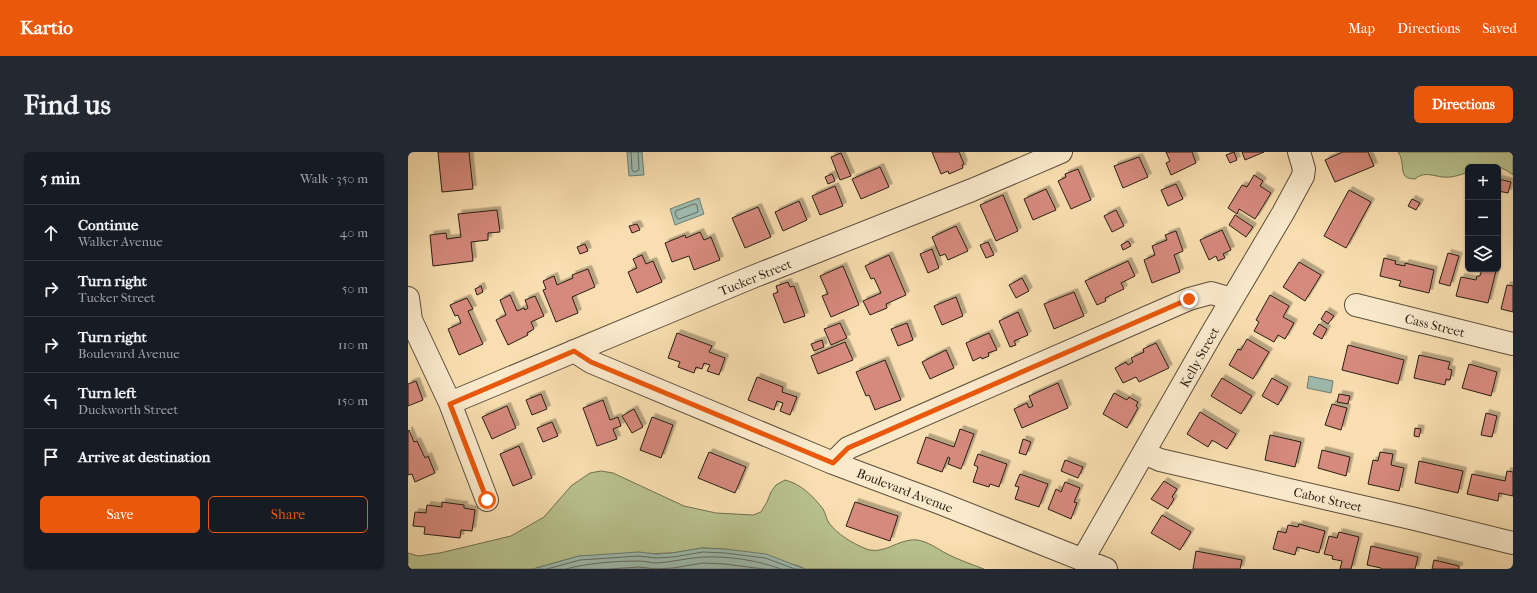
<!DOCTYPE html>
<meta charset="utf-8">
<style>
:root{--surface:#171b24;--page:#242831;--text:#f1f3f6;--muted:#9ea1a6;--line:#363941;--accent:#ea580c}
body{margin:0;font-family:"IM FELL French Canon",serif;background:var(--page);color:var(--text)}
.controls{position:absolute;right:12px;top:12px;display:grid;overflow:hidden;border-radius:6px;box-shadow:0 1px 3px #0004}
.controls button{width:36px;height:36px;display:grid;place-items:center;padding:0;border:0;border-bottom:1px solid var(--line);background:var(--surface);color:var(--text);font:20px sans-serif}
.stop{position:absolute;width:12px;height:12px;margin:-9px;border:3px solid #ea580c;border-radius:50%;background:#fff}
.stop.end{background:#ea580c;border-color:#fff;box-shadow:0 1px 4px #0008}
.list{margin:0;padding:0;list-style:none}
h2{display:flex;justify-content:space-between;align-items:center;height:52px;margin:0;padding:0 16px;font-size:17px}
h2 small{font-size:13px;font-weight:400;color:var(--muted)}
.list li{display:grid;grid-template-columns:26px 1fr auto;gap:12px;align-items:center;box-sizing:border-box;height:56px;padding:0 16px;border-top:1px solid var(--line)}
.list b{display:block;font-size:15px;white-space:nowrap}
.list p{margin:0;font-size:13px;white-space:nowrap;color:var(--muted)}
.list em{font-size:13px;font-style:normal;color:var(--muted)}
.actions{display:flex;gap:8px;padding:12px 16px}
.actions a{flex:1;padding:9px 0;border:1px solid var(--accent);border-radius:6px;text-align:center;font-size:14px;color:var(--accent)}
.actions .main{background:var(--accent);color:#fff}
.icon{flex:none;width:22px;height:22px;fill:none;stroke:currentColor;stroke-width:2;stroke-linecap:round;stroke-linejoin:round}
.map{position:relative;flex:none;width:1105px;height:417px;overflow:hidden;border-radius:6px}
header{display:flex;align-items:center;gap:24px;box-sizing:border-box;height:56px;padding:0 20px;background:var(--accent);color:#fff}
header strong{font-size:19px}
nav{display:flex;gap:22px;margin-inline-start:auto;font-size:14px}
.intro{display:flex;align-items:center;justify-content:space-between;box-sizing:border-box;height:96px;padding:0 24px}
h1{margin:0;font-size:28px}
.button{padding:10px 18px;border-radius:6px;background:var(--accent);color:#fff;font-size:14px;font-weight:700}
main{display:flex;gap:24px;padding:0 24px}
aside{flex:1;background:var(--surface);border-radius:6px;box-shadow:0 1px 3px #0004}
.map>svg:first-child{display:block}
</style>
<header>
<strong>Kartio</strong>
<nav><a>Map</a><a>Directions</a><a>Saved</a></nav>
</header>
<div class="intro"><h1>Find us</h1><a class="button">Directions</a></div>
<main>
<aside>
<h2>5 min<small>Walk · 350 m</small></h2>
<ul class="list">
<li><svg class="icon" aria-label="ahead" viewBox="0 0 24 24"><path d="M12 20V5M6 11l6-6 6 6"/></svg><div><b>Continue</b><p>Walker Avenue</p></div><em>40 m</em></li>
<li><svg class="icon" aria-label="right" viewBox="0 0 24 24"><path d="M7 20v-9h11M14 6l5 5-5 5"/></svg><div><b>Turn right</b><p>Tucker Street</p></div><em>50 m</em></li>
<li><svg class="icon" aria-label="right" viewBox="0 0 24 24"><path d="M7 20v-9h11M14 6l5 5-5 5"/></svg><div><b>Turn right</b><p>Boulevard Avenue</p></div><em>110 m</em></li>
<li><svg class="icon" aria-label="left" viewBox="0 0 24 24"><path d="M17 20v-9H6M10 6l-5 5 5 5"/></svg><div><b>Turn left</b><p>Duckworth Street</p></div><em>150 m</em></li>
<li><svg class="icon" aria-label="arrive" viewBox="0 0 24 24"><path d="M6 21V4h12l-3 4 3 4H6"/></svg><div><b>Arrive at destination</b></div></li>
</ul>
<div class="actions"><a class="main">Save</a><a>Share</a></div>
</aside>
<div class="map">
<svg width="1105" height="417" viewBox="0 0 1105 417">
<defs>
<filter id="shadow"><feDropShadow dx="3.5" dy="-3.5" stdDeviation="0" flood-color="#0004"/></filter>
</defs>
<rect width="100%" height="100%" fill="#f8deb0"/>
<filter id="stains"><feTurbulence type="fractalNoise" baseFrequency=".005" numOctaves="4"/><feColorMatrix values="0 0 0 0 .2 0 0 0 0 .09 0 0 0 0 .02 0 0 0 .5 -.17"/></filter>
<radialGradient id="worn" r=".72"><stop offset=".6" stop-color="#630" stop-opacity="0"/><stop offset="1" stop-color="#630" stop-opacity=".3"/></radialGradient>
<path fill="#b8c28e" stroke="#707050" d="M990,0H1105V23C1087,9 1080,15 1060,15V20C1052,23 1044,26 1035,25C1025,24 1016,19 1007,27C988,27 999,12 990,0Z
M193,319L205,321L276,354L308,361L345,363L353,360L359,350L363,340L368,333L377,328C393,332 405,344 415,357C418,362 418,367 421,371C429,382 444,391 456,396C475,405 490,386 509,388C519,389 530,397 539,402C551,408 563,412 576,417H397L391,414L317,397L294,396L264,401L171,404L125,417H0V401L10,404L32,401L103,384L136,365L163,334L182,321Z"/>
<path fill="#9ebcb0" stroke="#6f7d71" d="M219,0H234L236,23L221,24Z
M291,46L296,62L267,73L262,57Z
M901,224L925,229L923,241L899,236Z
M294,396L317,397L358,402L397,417H125L171,404L231,400L248,402L264,401Z"/>
<g fill="none" stroke-linecap="round" stroke-linejoin="round">
<path stroke="#636d62" stroke-width="1" d="M223,0L224,18L226,20L231,18L230,0
M287,52L289,53L290,60L271,67L269,66L267,61L268,59Z
M139,417L172,408L231,404L248,406L265,405L295,400L317,401L357,406L387,417
M158,417C179,411 209,409 231,409C237,409 243,411 249,411C265,410 279,406 295,405C320,404 349,408 373,417
M202,417L231,415L248,417L265,416L295,411L316,412L356,417"/>
</g>
<path fill="#d68a7d" stroke="#281e13" filter="url(#shadow)" d="M30,0H61L65,37L34,40Z
M524,0H551L556,12L554,13L555,16L541,22L540,19L533,22Z
M758,0H784L788,11L763,23L758,11L762,9Z
M826,0L829,8L822,11L818,3Z
M834,0H856L837,8Z
M935,0H960L966,14L927,30L917,8Z
M433,1L443,24L432,28L423,5Z
M731,5L740,25L715,36L706,14Z
M472,15L481,35L453,47L444,27Z
M670,17L683,48L663,57L650,29L658,25L657,22Z
M424,22L427,29L420,32L417,25Z
M846,23L855,29L852,34L863,41L847,67L831,57L829,62L820,56L834,33L839,35Z
M1090,27L1103,30L1100,41L1090,39Z
M768,32L775,47L760,54L753,38Z
M427,34L435,54L412,63L404,44Z
M638,37L648,58L625,68L616,47Z
M941,38L963,50L938,96L916,84Z
M595,43L610,79L588,89L572,53Z
M1004,47L1012,51L1008,58L1000,54Z
M391,49L399,68L375,79L367,60Z
M350,55L363,85L337,96L324,66Z
M89,58L92,80L80,81V88L63,90L65,109L25,114L22,83L38,81L39,87L53,85L50,62Z
M708,58L716,74L704,80L696,64Z
M827,63L845,75L838,85L821,73Z
M229,72L232,78L224,81L221,74Z
M548,74L560,99L540,108L537,102L532,104L524,85Z
M814,78L823,98L815,102L817,106L810,109L808,104L801,108L792,88Z
M768,79L775,99L766,103L772,120L744,131L736,108L747,103L744,94L759,88L757,83Z
M292,80L296,88L303,85L312,108L286,118L281,104L264,110L257,91L277,83L278,86Z
M720,89L723,94L715,98L713,93Z
M580,90L586,103L578,106L572,93Z
M177,92L180,99L172,102L169,95Z
M524,97L531,116L520,121L512,102Z
M1040,101L1051,104L1042,134L1031,131Z
M234,103L238,112L245,109L254,130L229,141L220,120L229,116L225,107Z
M481,103L498,143L478,152L479,156L462,163L455,149L473,141L466,126L463,127L457,114Z
M976,106L988,109L987,112L997,114V111L1026,118L1021,141L991,134L993,129L972,124Z
M720,109L727,124L713,131L716,137L697,146L698,149L689,153L677,129Z
M891,110L913,123L897,149L875,135Z
M435,114L451,153L423,165L414,144L420,142L412,124Z
M180,117L187,135L164,145L170,161L148,170L135,138L138,137L135,129L146,124L149,133L165,126L164,123Z
M1074,117L1088,119L1080,151L1048,144L1053,125L1068,128L1069,124H1072Z
M614,126L621,139L608,146L601,133Z
M380,130L382,135L386,134L397,164L376,171L365,142L370,140L368,134Z
M1099,133L1105,134V160L1093,157Z
M73,134L75,140L69,143L67,137Z
M666,140L676,164L646,177L636,152Z
M102,143L109,159L116,156L117,158L120,156L117,148L127,144L136,164L123,170L126,177L119,181L120,183L100,193L88,168L98,163L92,148Z
M862,143L881,154L875,165L886,171L877,187L870,183L866,190L846,179L851,170L848,168Z
M548,145L555,164L534,173L526,154Z
M59,146L65,157L60,159L75,192L51,203L40,177L53,171L50,163L47,164L42,153Z
M918,159L926,164L920,172L913,167Z
M610,160L620,183L606,189L608,193L602,195L591,169Z
M432,171L439,186L423,193L416,177Z
M499,171L505,188L490,194L483,177Z
M911,172L919,177L914,187L905,182Z
M269,181L304,194L301,200L317,206L311,223L299,219L302,213L296,211L294,217L288,215L286,221L270,215L272,210L260,206Z
M581,181L589,198L580,201L581,204L574,207L573,205L565,209L558,191Z
M839,187L861,200L845,227L821,213L830,197L833,198Z
M414,188L416,195L406,199L403,192Z
M437,190L445,208L410,222L403,204Z
M748,191L761,216L731,230L728,225L715,231L707,216L718,210L720,213L725,210L723,206L736,200L735,197Z
M940,193L996,208L990,232L934,218Z
M538,198L546,216L522,227L514,210Z
M1011,203L1042,210L1040,217L1044,218L1042,228L1038,227L1037,233L1006,226Z
M477,208L493,248L467,258L461,243L458,244L448,220Z
M1061,212L1089,220L1083,244L1054,236Z
M349,225L375,235L374,240L389,245L382,263L372,259L375,251L369,249L366,258L340,248Z
M814,226L844,244L833,262L803,244Z
M864,226L880,235L870,253L854,244Z
M8,229L15,248L0,254V232Z
M650,231L660,256L614,276L606,257L619,251L621,256L625,254L621,244Z
M706,241L719,248L721,245L730,250L728,254L730,256L719,276L695,262Z
M133,242L139,257L124,263L118,248Z
M931,242L942,244L940,252L929,250Z
M195,248L202,268L210,265L213,274L205,277L209,287L189,294L175,256Z
M924,252L939,256L933,278L917,273Z
M99,254L108,276L84,287L74,265Z
M226,257L235,275L224,281L214,264Z
M792,260L828,282L819,297L804,288L800,295L779,282Z
M1078,261L1089,264L1084,285L1073,283Z
M244,265L265,273L253,306L232,298Z
M144,270L150,284L135,290L129,276Z
M1007,276L1013,277L1011,285L1006,284Z
M552,277L566,282L553,317L540,312L542,306L540,305L534,320L509,311L518,285L546,295Z
M1,278L6,290L9,289L17,306L20,304L27,321L7,330L4,322L0,323V279Z
M862,283L893,290L887,315L857,308Z
M615,287L623,290L618,303L611,301Z
M111,294L124,326L105,334L92,302Z
M914,298L942,305L938,324L910,316Z
M301,300L338,315L327,341L290,326Z
M972,300L985,302L983,313L996,316L991,339L960,332L965,308L970,309Z
M570,302L599,312L591,335L582,332L581,335L565,330L570,315L566,313Z
M657,308L675,315L670,326L653,319Z
M1011,309L1055,319L1050,341L1007,331Z
M1099,319L1105,320V344L1091,341L1090,349L1059,342L1064,322L1097,329Z
M612,322L640,332L631,355L607,347L611,335L607,334Z
M756,329L769,337L764,345L766,347L760,357L743,347Z
M657,330L672,336L666,350L669,351L663,367L640,357L648,337L653,340Z
M34,350L56,353V356L67,358L64,379L53,378L52,386L16,382L17,375L5,374L7,360L18,361L19,353L34,355Z
M447,350L490,364L482,389L438,374Z
M754,363L783,380L772,398L743,381Z
M891,372L917,379L911,401L889,395L887,403L865,397L870,379L878,381L880,373L890,375Z
M931,380L951,385L943,417H932L934,409L924,407L925,404L916,402L921,384L929,386Z
M963,394L1010,405L1007,417H973V416L959,413Z
M788,399L834,408L832,417H785Z
M1026,408L1051,414V417H1024Z"/>
<g fill="none" stroke-linecap="round" stroke-linejoin="round">
<defs>
<path id="minor" d="M0,146L3,168L42,251L79,348
M948,153L1105,192
M166,199L183,210L425,311L532,351L698,417
M42,251L342,126L564,38L653,0
M736,301L752,308L1007,367L1105,391
M425,311L440,296L781,147L803,141L824,147
M675,407L804,181L875,61L895,24L896,17L891,0"/>
</defs>
<use href="#minor" stroke="#5c4e3a" stroke-width="24"/>
<use href="#minor" stroke="#faeacc" stroke-width="22"/>
</g>
<g fill="none" stroke-linecap="round" stroke-linejoin="round">
<path stroke="#ea580c" stroke-width="5" d="M79,348L42,252L166,199L183,210L425,311L440,296L781,147"/>
</g>
<g text-anchor="middle" stroke-width="3" stroke-linejoin="round" paint-order="stroke">
<g font-size="13" fill="#281e13" stroke="#faeacc">
<text transform="translate(347 125) rotate(-22)" y="5">Tucker Street</text>
<text transform="translate(1027 173) rotate(14)" y="5">Cass Street</text>
<text transform="translate(791 205) rotate(-61)" y="5">Kelly Street</text>
<text transform="translate(497 338) rotate(21)" y="5">Boulevard Avenue</text>
<text transform="translate(920 347) rotate(13)" y="5">Cabot Street</text>
</g>
</g>
<rect width="100%" height="100%" filter="url(#stains)"/>
<rect width="100%" height="100%" fill="url(#worn)"/>
</svg>
<div class="controls">
<button>+</button>
<button>−</button>
<button><svg class="icon" aria-label="layers" viewBox="0 0 24 24"><path d="M12 4l9 5-9 5-9-5zM3 14l9 5 9-5"/></svg></button>
</div>
<div class="stop" style="left:79px;top:348px"></div>
<div class="stop end" style="left:781px;top:147px"></div>
</div>
</main>
